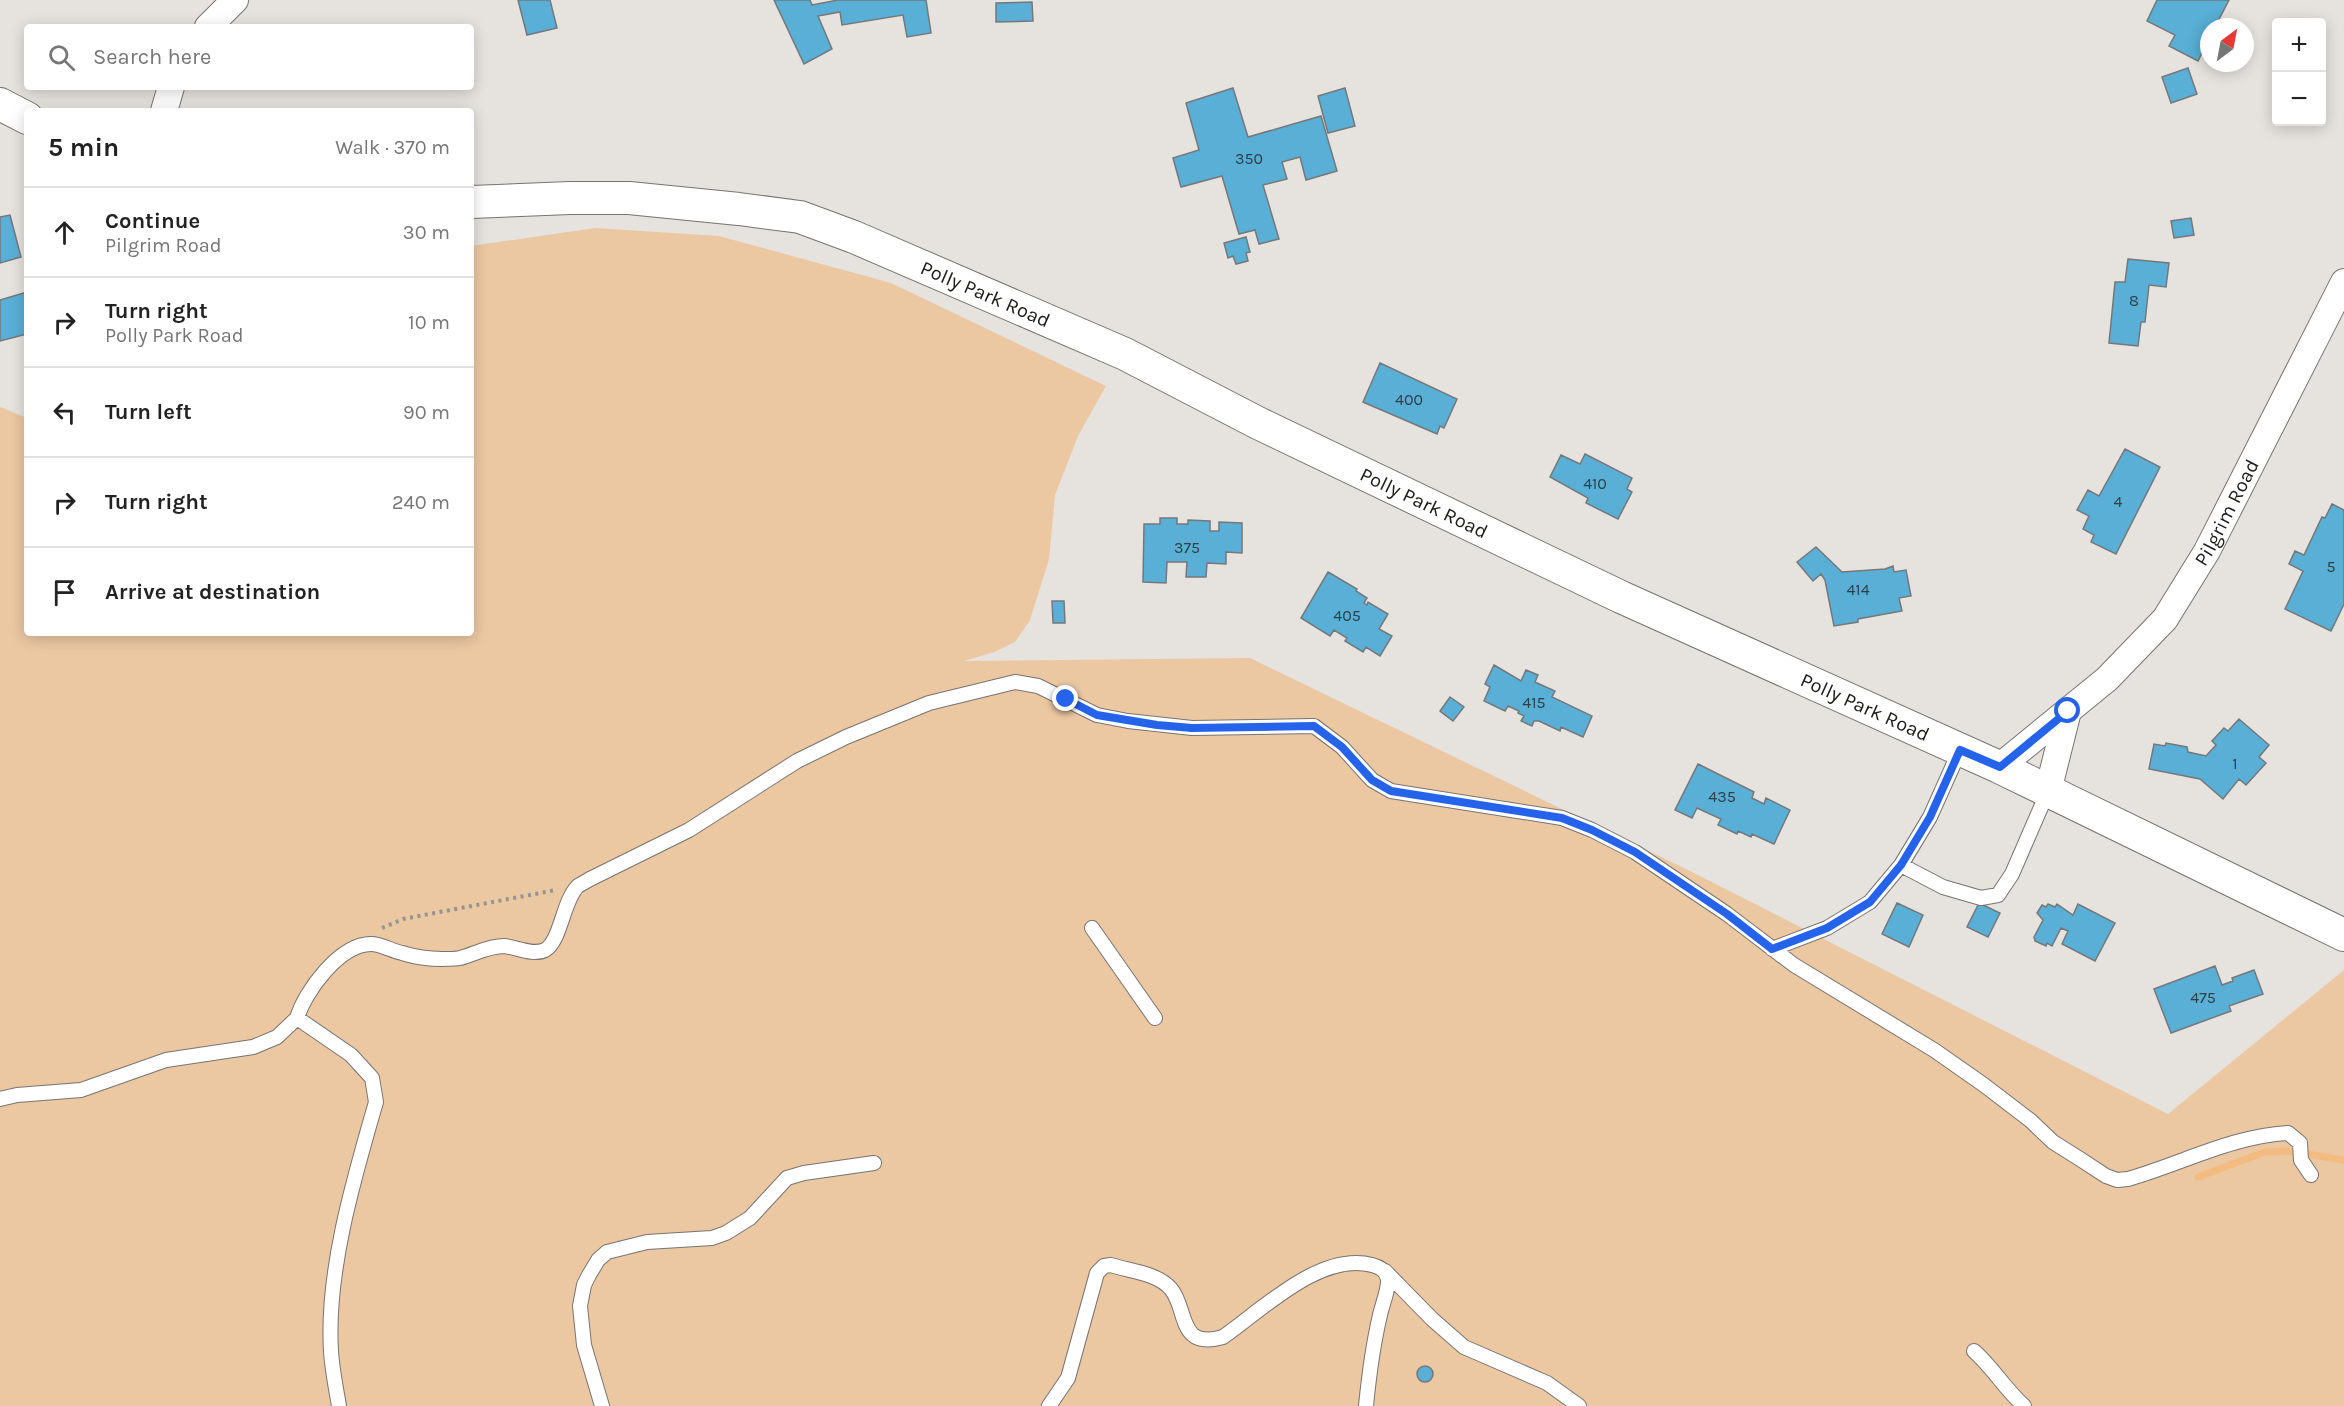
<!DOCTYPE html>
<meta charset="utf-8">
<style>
:root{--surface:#fff;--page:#f6f6f6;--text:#222;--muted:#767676;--line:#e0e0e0}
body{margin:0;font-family:Karla,sans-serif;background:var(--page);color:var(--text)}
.controls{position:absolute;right:18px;top:18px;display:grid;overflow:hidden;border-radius:6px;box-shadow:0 3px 15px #0003}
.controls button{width:54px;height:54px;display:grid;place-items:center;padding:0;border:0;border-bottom:2px solid var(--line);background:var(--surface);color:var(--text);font:30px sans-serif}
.compass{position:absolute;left:2200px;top:18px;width:54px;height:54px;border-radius:50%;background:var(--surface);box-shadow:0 3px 15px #0003;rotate:32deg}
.stop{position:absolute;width:18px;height:18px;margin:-14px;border:4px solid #2563eb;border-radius:50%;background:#fff}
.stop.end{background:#2563eb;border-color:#fff;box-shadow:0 2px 6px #0008}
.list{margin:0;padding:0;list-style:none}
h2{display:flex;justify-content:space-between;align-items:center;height:78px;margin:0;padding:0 24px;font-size:26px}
h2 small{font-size:20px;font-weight:400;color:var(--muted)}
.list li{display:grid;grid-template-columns:39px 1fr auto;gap:18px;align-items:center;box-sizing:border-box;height:90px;padding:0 24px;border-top:2px solid var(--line)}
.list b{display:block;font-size:22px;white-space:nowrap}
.list p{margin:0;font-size:20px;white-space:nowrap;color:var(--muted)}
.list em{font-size:20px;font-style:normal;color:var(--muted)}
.icon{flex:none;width:33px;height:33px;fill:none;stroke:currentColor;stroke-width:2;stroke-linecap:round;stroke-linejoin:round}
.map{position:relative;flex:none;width:2344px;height:1406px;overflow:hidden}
.search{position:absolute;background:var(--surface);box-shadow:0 3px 15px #0003;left:24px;top:24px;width:450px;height:66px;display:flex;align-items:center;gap:15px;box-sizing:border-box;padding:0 21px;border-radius:6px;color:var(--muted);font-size:22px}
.panel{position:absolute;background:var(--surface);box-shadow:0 3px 15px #0003;left:24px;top:108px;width:450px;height:528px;border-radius:6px}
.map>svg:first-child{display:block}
</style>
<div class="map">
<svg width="2344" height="1406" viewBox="0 0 2344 1406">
<rect width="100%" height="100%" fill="#e6e2de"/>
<path fill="#ebc7a2" d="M595,228L719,236L891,283L1106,386L1078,436L1055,495L1049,559L1030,620L1015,642L994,652L964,661L1250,658L1690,871L2168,1114L2344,970V1406H0V407L27,418V633H471V246Z"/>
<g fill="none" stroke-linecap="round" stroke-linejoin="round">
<path stroke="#f3bb7f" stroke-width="7" d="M2198,1177L2265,1152L2288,1151L2344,1160"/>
</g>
<path fill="#59afd6" stroke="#74787b" stroke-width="1.5" d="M518,0H550L557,28L527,35Z
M774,0H810L812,5L838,0H926L931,33L907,37L903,15L842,25L840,12L818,16L832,49L804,64Z
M2157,0H2229L2215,27H2209V39L2198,61L2169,46L2175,35L2147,21Z
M1032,2L1033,21L996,22V3Z
M2188,68L2197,94L2171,103L2162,77Z
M1233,88L1248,137L1321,116L1337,171L1306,180L1300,157L1282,162L1287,179L1263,185L1279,239L1259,244L1255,230L1239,234L1222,176L1181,187L1173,158L1199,150L1186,103Z
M1345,88L1355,126L1328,133L1318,96Z
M10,215L21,257L0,263V217Z
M2191,218L2194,235L2174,238L2171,221Z
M1246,237L1250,252L1246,253L1248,261L1236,264L1233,256L1228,258L1224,243Z
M2128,259L2169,263L2166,287L2149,285L2145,322H2141L2138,346L2109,343L2115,282H2125Z
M27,292V334L0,341V300Z
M1380,363L1457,399L1444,428L1440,426L1437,434L1363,402Z
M2125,449L2160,467L2116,554L2091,542L2094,535L2083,529L2089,516L2077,510L2088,490L2099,496Z
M1585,454L1632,478L1627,489L1632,492L1618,519L1586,503L1588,498L1550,477L1561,455L1580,464Z
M2332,504L2344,510V604L2331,631L2285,609L2303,571L2289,564L2295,551L2304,555L2322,517L2325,518Z
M1160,518H1177V524H1188V520L1210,521V531H1219V522L1242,523V553L1226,552V564L1207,563L1206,577H1186L1187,562H1167L1166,583L1143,582L1144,524H1160Z
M1816,547L1842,572L1885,569L1893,566L1894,572L1906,570L1911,596L1899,598L1902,611L1858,619V622L1834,626L1825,580L1821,574L1813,581L1797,562Z
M1328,572L1357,589L1356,591L1367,598L1364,603L1367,605L1368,602L1388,614L1379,629L1392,636L1380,656L1366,647L1363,652L1345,641L1347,638L1334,630L1330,636L1301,618Z
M1052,601H1064L1065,623H1053Z
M1494,665L1521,681L1526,670L1538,675L1535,682L1555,691L1552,697L1592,716L1583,737L1561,727L1560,731L1539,721H1534L1532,726L1521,721L1524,716L1518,713L1519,711L1508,706L1505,711L1484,701L1490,687L1485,684Z
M1450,697L1464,707L1453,721L1440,711Z
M2239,719L2269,745L2259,757L2266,763L2246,785L2239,779L2223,799L2200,779L2149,769L2154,744L2165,746L2166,743L2187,747L2188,752L2206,756L2216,745L2212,741L2224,728L2228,731Z
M1698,764L1754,792L1752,798L1764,804L1766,798L1790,810L1774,844L1752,834L1751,837L1738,831L1737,834L1718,825L1721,819L1697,808L1692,818L1675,810Z
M1897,903L1923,915L1909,947L1882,934Z
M1979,903L2000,913L1988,937L1967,927Z
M2048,904L2055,907L2057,904L2073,915L2078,904L2115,923L2095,961L2062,944L2068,931L2061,928L2052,946L2047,943L2046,946L2035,941L2034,937L2043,920L2037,913L2042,905L2046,907Z
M2215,966L2222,985L2233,981L2232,978L2254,970L2263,994L2229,1006L2231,1011L2171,1033L2154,989Z
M1417 1374a8 8 0 1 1 16 0a8 8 0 1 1-16 0Z"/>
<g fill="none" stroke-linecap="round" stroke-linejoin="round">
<defs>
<path id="service" d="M1901,865L1943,887L1981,898L1998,895L2012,874L2048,791
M1092,928L1155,1018
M1772,949L1827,928L1870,902L1901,865L1930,817L1960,750
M0,1099L17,1095L81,1090L166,1060L253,1047L277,1037L297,1018
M1385,1271L1432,1319L1464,1347L1547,1383L1579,1406
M1974,1351C1994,1369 2004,1388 2024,1406
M339,1406C336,1388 332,1369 331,1351C326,1272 354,1178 376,1102L372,1078L351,1055L297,1018C305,991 340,944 371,944C381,944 392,951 402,953C415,957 429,959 442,959C448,959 455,959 460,958C475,954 488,946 504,946C516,947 533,956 545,950C561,941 563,900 578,886C581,884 587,881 590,879L689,830L797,761L846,737L929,703L1015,682L1038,686L1097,715L1128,721L1192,728L1314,726L1342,747L1372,780L1391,791L1562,818L1592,830L1635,852L1727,914L1794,965L1934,1050L1984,1085L2031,1121L2053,1142L2080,1159L2106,1176L2117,1180L2128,1179C2181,1164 2232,1136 2288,1133L2300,1143L2301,1160L2311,1175
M602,1406L584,1345L580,1306L584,1285L589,1275L598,1260L607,1252L647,1242L712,1238L726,1233L750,1218L787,1178L804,1173L874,1163
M1049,1406L1068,1378L1097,1273L1104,1266L1111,1265C1129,1271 1158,1273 1171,1289C1188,1309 1177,1350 1223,1337C1262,1310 1321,1251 1372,1265C1380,1267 1386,1270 1388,1279C1389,1289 1382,1305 1380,1315C1373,1345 1369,1375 1366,1406"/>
<g id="minor">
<path d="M208,27L235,0"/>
<path d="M164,111L171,87"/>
<path id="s1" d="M1999,767L2107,679L2165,619L2207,551L2344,282"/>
<path d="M2048,791L2068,711"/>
</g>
<g id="tertiary">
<path d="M0,104L27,118"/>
<path id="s2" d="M471,202L570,198H629L739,209L800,217L854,237L1125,354L1258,423L1621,597L1999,767L2344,935"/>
</g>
</defs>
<use href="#service" stroke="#777471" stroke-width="16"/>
<use href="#minor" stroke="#777471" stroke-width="28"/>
<use href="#tertiary" stroke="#777471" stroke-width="34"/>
<path stroke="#969490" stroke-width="4" stroke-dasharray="3 4.5" stroke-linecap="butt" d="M382,928L403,919L556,890"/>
<use href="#service" stroke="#fff" stroke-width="14"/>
<use href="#minor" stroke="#fff" stroke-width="26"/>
<use href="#tertiary" stroke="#fff" stroke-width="32"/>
</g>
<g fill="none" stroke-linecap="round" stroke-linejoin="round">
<path stroke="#2563eb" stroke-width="8" d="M1066,699L1097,715L1157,725L1192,728L1314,726L1342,747L1372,780L1391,791L1562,818L1592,830L1635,852L1727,914L1772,949L1827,928L1870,902L1901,865L1930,817L1960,750L2000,767L2068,711"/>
</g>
<g text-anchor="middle" stroke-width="4.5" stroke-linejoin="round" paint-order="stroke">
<g font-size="16" fill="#2c4149">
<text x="1249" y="164">350</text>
<text x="2134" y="306">8</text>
<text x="1409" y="405">400</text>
<text x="1595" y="489">410</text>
<text x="2118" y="507">4</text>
<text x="1187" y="553">375</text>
<text x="2331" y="572">5</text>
<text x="1858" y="595">414</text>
<text x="1347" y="621">405</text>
<text x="1534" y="708">415</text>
<text x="2235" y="769">1</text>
<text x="1722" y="802">435</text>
<text x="2203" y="1003">475</text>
</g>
<g font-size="20" fill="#1d1c1a" stroke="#fff">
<text dy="7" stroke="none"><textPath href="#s2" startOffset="531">Polly Park Road</textPath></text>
<text dy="7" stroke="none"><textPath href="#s2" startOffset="1017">Polly Park Road</textPath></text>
<text dy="7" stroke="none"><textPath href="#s1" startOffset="346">Pilgrim Road</textPath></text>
<text dy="7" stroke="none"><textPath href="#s2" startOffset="1503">Polly Park Road</textPath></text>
</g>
</g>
</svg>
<div class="controls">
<button>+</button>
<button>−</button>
</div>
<svg class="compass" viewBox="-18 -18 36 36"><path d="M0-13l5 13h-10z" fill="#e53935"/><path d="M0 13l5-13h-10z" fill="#767676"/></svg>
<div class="stop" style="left:2068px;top:711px"></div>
<div class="stop end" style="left:1066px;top:699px"></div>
<div class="search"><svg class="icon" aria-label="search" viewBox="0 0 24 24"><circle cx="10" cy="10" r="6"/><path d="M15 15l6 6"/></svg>Search here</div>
<section class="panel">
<h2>5 min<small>Walk · 370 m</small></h2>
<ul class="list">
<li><svg class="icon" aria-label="ahead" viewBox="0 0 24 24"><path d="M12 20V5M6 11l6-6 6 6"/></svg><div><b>Continue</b><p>Pilgrim Road</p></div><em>30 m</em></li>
<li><svg class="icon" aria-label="right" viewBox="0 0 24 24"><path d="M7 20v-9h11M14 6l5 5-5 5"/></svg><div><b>Turn right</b><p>Polly Park Road</p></div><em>10 m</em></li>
<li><svg class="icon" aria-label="left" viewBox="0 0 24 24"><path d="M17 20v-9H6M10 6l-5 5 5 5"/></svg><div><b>Turn left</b></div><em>90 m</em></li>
<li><svg class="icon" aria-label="right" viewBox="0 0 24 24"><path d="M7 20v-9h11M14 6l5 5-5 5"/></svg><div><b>Turn right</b></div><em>240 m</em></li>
<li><svg class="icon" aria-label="arrive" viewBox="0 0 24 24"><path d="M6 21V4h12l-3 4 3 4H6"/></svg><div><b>Arrive at destination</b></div></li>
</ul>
</section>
</div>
